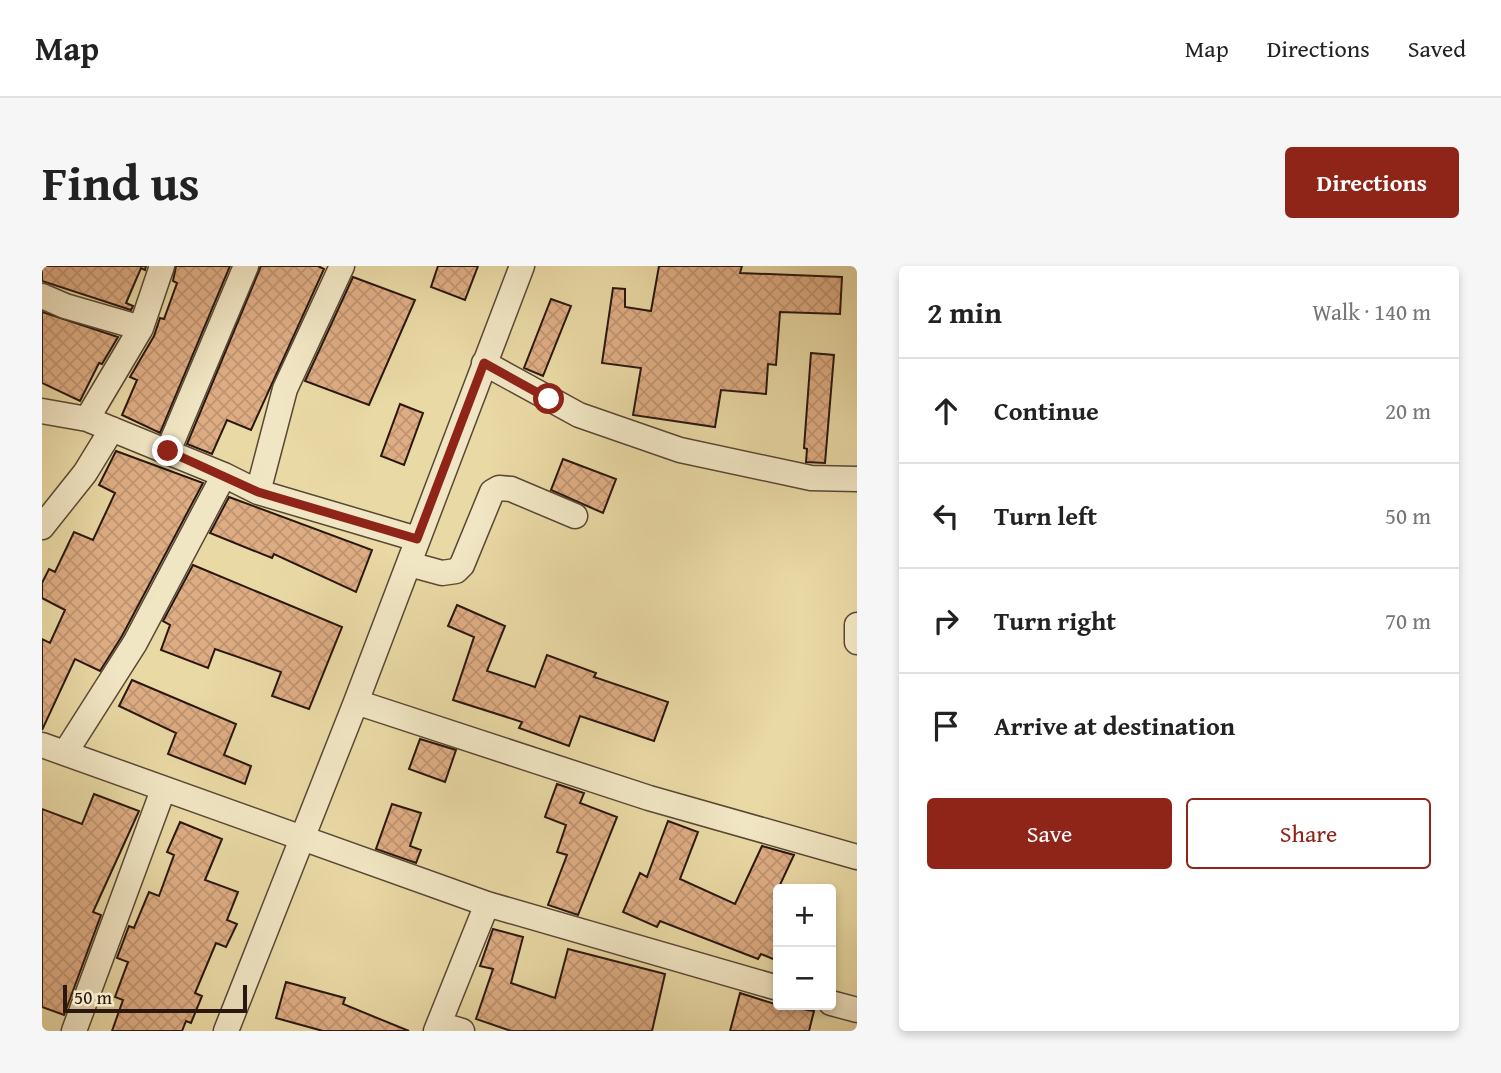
<!DOCTYPE html>
<meta charset="utf-8">
<style>
:root{--surface:#fff;--page:#f6f6f6;--text:#222;--muted:#767676;--line:#e0e0e0;--accent:#8f2418}
body{margin:0;font-family:"Gentium Book Plus",serif;background:var(--page);color:var(--text)}
.controls{position:absolute;right:21px;bottom:21px;display:grid;overflow:hidden;border-radius:7px;box-shadow:0 4px 10px #0003}
.controls button{width:63px;height:63px;display:grid;place-items:center;padding:0;border:0;border-bottom:2px solid var(--line);background:var(--surface);color:var(--text);font:35px sans-serif}
.scale{position:absolute;left:21px;bottom:18px;width:184px;box-sizing:border-box;padding-left:7px;border:4px solid #291710;border-top:0;font-size:19px;line-height:24px;white-space:nowrap;color:#291710;-webkit-text-stroke:5px #f1e6c4;paint-order:stroke}
.stop{position:absolute;width:21px;height:21px;margin:-16px;border:5px solid #8f2418;border-radius:50%;background:#fff}
.stop.end{background:#8f2418;border-color:#fff;box-shadow:0 2px 7px #0008}
.list{margin:0;padding:0;list-style:none}
h2{display:flex;justify-content:space-between;align-items:center;height:91px;margin:0;padding:0 28px;font-size:30px}
h2 small{font-size:23px;font-weight:400;color:var(--muted)}
.list li{display:grid;grid-template-columns:46px 1fr auto;gap:21px;align-items:center;box-sizing:border-box;height:105px;padding:0 28px;border-top:2px solid var(--line)}
.list b{display:block;font-size:26px;white-space:nowrap}
.list em{font-size:23px;font-style:normal;color:var(--muted)}
.actions{display:flex;gap:14px;padding:21px 28px}
.actions a{flex:1;padding:16px 0;border:2px solid var(--accent);border-radius:7px;text-align:center;font-size:24px;color:var(--accent)}
.actions .main{background:var(--accent);color:#fff}
.icon{flex:none;width:38px;height:38px;fill:none;stroke:currentColor;stroke-width:2;stroke-linecap:round;stroke-linejoin:round}
.map{position:relative;flex:none;width:815px;height:765px;overflow:hidden;border-radius:7px}
header{display:flex;align-items:center;gap:42px;box-sizing:border-box;height:98px;padding:0 35px;background:var(--surface);border-bottom:2px solid var(--line)}
header strong{font-size:33px}
nav{display:flex;gap:38px;margin-inline-start:auto;font-size:24px}
.intro{display:flex;align-items:center;justify-content:space-between;box-sizing:border-box;height:168px;padding:0 42px}
h1{margin:0;font-size:49px}
.button{padding:18px 32px;border-radius:7px;background:var(--accent);color:#fff;font-size:24px;font-weight:700}
main{display:flex;gap:42px;padding:0 42px}
aside{flex:1;background:var(--surface);border-radius:7px;box-shadow:0 4px 10px #0003}
.map>svg:first-child{display:block}
</style>
<header>
<strong>Map</strong>
<nav><a>Map</a><a>Directions</a><a>Saved</a></nav>
</header>
<div class="intro"><h1>Find us</h1><a class="button">Directions</a></div>
<main>
<div class="map">
<svg width="815" height="765" viewBox="0 0 815 765">
<defs>
<pattern id="building-cross-hatch" width="8" height="8" patternUnits="userSpaceOnUse" patternTransform="scale(1.75)"><rect width="8" height="8" fill="#dfad84"/><path d="M0 0l8 8M0 8l8-8" fill="none" stroke="#bf9471"/></pattern>
</defs>
<rect width="100%" height="100%" fill="#e9d9a5"/>
<filter id="stains"><feTurbulence type="fractalNoise" baseFrequency=".00286" numOctaves="4"/><feColorMatrix values="0 0 0 0 .2 0 0 0 0 .09 0 0 0 0 .02 0 0 0 .5 -.17"/></filter>
<radialGradient id="worn" r=".72"><stop offset=".6" stop-color="#630" stop-opacity="0"/><stop offset="1" stop-color="#630" stop-opacity=".3"/></radialGradient>
<path fill="url(#building-cross-hatch)" stroke="#291710" stroke-width="2" d="M0,0H104L103,4L99,2L84,37L91,40L89,44L0,15Z
M134,0H188L118,167L80,149L95,114L88,111L112,70L118,52L122,53L135,17L131,15Z
M219,0H276L282,3L209,164L185,154L170,188L145,178Z
M396,0H436L423,34L389,21Z
M617,0H700L698,7L800,11L798,48L738,46L734,99L726,98L724,128L679,124L673,161L591,149L599,102L560,97L571,22L583,23V41L609,45Z
M311,11L373,34L327,139L263,115Z
M509,33L529,40L501,110L482,102Z
M0,46L76,71L60,98L57,97L38,135L0,117Z
M769,87L792,89L783,197L764,196L765,183L762,182Z
M358,138L381,147L362,199L339,190Z
M74,185L161,217L80,370L58,405L33,393L0,464V373L8,377L23,344L0,332V317L7,303L13,306L32,266L51,274L73,227L57,219Z
M521,193L574,213L561,247L509,224Z
M187,231L330,284L314,326L232,288L230,292L168,267Z
M151,299L300,361L267,443L230,430L239,406L173,383L166,402L119,384L128,359L121,355Z
M415,339L463,360L445,405L493,421L505,389L554,407L552,411L626,436L612,475L538,450L527,480L477,462L480,456L411,434L432,371L406,360Z
M90,414L194,458L182,489L209,500L203,518L126,488L134,467L77,440Z
M378,473L414,484L403,516L367,503Z
M515,518L542,527L538,537L575,551L536,649L506,639L525,589L515,586L524,559L503,551Z
M52,528L97,545L51,646L59,649L22,749L0,741V543L40,558Z
M350,538L379,547L368,580L379,584L374,597L334,583Z
M626,555L656,566L638,613L693,638L720,580L752,589L736,623V695L719,688L716,693L618,655L615,661L581,646L598,607L605,611Z
M138,556L180,573L163,614L196,626L185,654L195,658L184,681L174,677L153,727L160,730L149,757L144,755L140,765H70L81,734L73,731L86,696L75,692L87,660L92,662L107,626L117,630L132,589L125,586Z
M451,663L481,671L469,717L513,732L526,683L623,708L610,765H469L434,753L451,703L438,700Z
M244,716L303,732L301,738L367,765H281L234,752Z
M698,727L736,739L772,745L767,765H688Z"/>
<g fill="none" stroke-linecap="round" stroke-linejoin="round">
<defs>
<path id="minor" d="M0,30L23,40L99,62
M442,97L537,149L638,184L769,212L815,213
M0,145L45,153L182,209L216,226L375,273
M45,153L99,62L120,0
M126,185L204,0
M216,226L243,123L300,0
M0,261L43,207L70,163
M367,298L400,307L414,305L420,299L450,226L457,222L469,223L533,250
M815,359V376
M314,436L607,532L815,591
M0,479L445,638L736,722
M23,487L93,377L182,209
M789,737L815,744
M397,758L420,765
M32,765L121,524
M184,765L314,436L480,0
M394,765L445,638"/>
</defs>
<use href="#minor" stroke="#594835" stroke-width="27"/>
<use href="#minor" stroke="#f1e6c4" stroke-width="24"/>
</g>
<g fill="none" stroke-linecap="round" stroke-linejoin="round">
<path stroke="#8f2418" stroke-width="9" d="M126,185L216,226L375,273L442,97L507,133"/>
</g>
<rect width="100%" height="100%" filter="url(#stains)"/>
<rect width="100%" height="100%" fill="url(#worn)"/>
</svg>
<div class="controls">
<button>+</button>
<button>−</button>
</div>
<div class="scale">50 m</div>
<div class="stop" style="left:507px;top:133px"></div>
<div class="stop end" style="left:126px;top:185px"></div>
</div>
<aside>
<h2>2 min<small>Walk · 140 m</small></h2>
<ul class="list">
<li><svg class="icon" aria-label="ahead" viewBox="0 0 24 24"><path d="M12 20V5M6 11l6-6 6 6"/></svg><div><b>Continue</b></div><em>20 m</em></li>
<li><svg class="icon" aria-label="left" viewBox="0 0 24 24"><path d="M17 20v-9H6M10 6l-5 5 5 5"/></svg><div><b>Turn left</b></div><em>50 m</em></li>
<li><svg class="icon" aria-label="right" viewBox="0 0 24 24"><path d="M7 20v-9h11M14 6l5 5-5 5"/></svg><div><b>Turn right</b></div><em>70 m</em></li>
<li><svg class="icon" aria-label="arrive" viewBox="0 0 24 24"><path d="M6 21V4h12l-3 4 3 4H6"/></svg><div><b>Arrive at destination</b></div></li>
</ul>
<div class="actions"><a class="main">Save</a><a>Share</a></div>
</aside>
</main>
